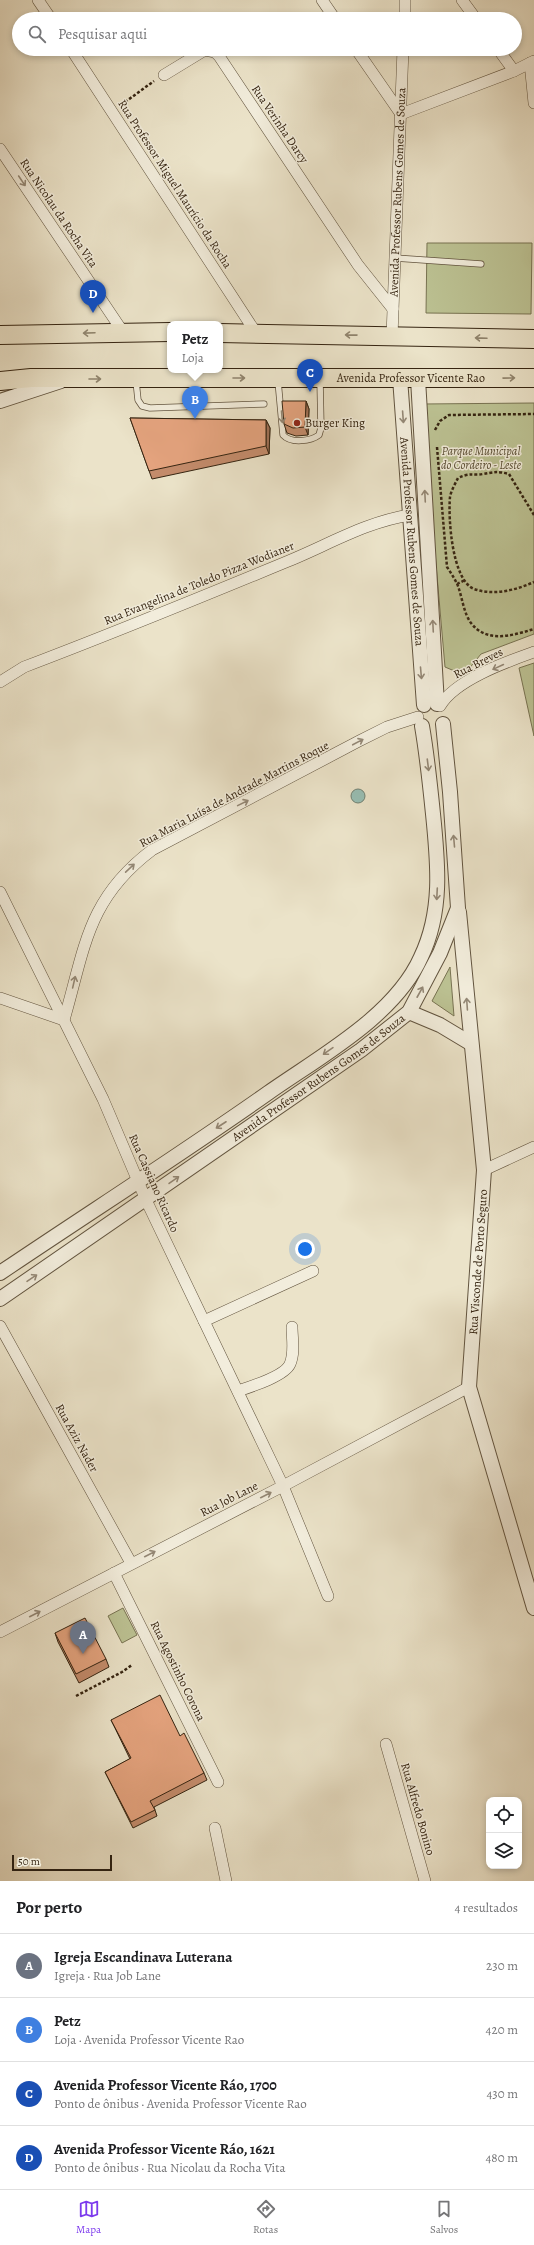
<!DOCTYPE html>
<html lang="pt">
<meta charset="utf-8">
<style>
:root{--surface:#fff;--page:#f2f2f2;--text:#202124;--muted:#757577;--line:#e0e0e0;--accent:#7c3aed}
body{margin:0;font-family:Alegreya,serif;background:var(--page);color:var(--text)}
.controls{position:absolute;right:12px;bottom:12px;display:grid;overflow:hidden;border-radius:8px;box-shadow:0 2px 6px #0003}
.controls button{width:36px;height:36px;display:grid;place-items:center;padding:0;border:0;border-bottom:1px solid var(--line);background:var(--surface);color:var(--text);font:20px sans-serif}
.scale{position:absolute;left:12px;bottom:10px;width:100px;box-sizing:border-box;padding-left:4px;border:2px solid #352411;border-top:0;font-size:11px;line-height:14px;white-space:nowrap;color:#352411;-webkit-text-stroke:3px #f2eddc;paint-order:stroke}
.you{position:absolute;left:305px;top:1249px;width:14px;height:14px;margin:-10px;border:3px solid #fff;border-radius:50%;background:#1a73e8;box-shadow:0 0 0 6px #1a73e833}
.badge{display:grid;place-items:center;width:26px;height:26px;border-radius:50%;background:var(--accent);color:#fff;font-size:13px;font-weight:700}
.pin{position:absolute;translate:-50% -33px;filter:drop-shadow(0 1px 2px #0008)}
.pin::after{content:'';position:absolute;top:21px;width:14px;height:12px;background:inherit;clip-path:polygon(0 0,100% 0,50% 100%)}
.popup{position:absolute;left:167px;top:321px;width:56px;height:52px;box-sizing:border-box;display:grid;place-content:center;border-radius:8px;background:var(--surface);filter:drop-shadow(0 1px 3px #0005);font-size:13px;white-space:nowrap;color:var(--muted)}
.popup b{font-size:15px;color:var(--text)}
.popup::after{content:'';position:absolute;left:50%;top:100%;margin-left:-8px;border:8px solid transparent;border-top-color:var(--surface)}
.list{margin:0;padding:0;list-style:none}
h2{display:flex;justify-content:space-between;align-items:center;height:52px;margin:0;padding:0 16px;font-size:17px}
h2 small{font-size:13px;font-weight:400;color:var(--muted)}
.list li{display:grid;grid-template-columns:26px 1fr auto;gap:12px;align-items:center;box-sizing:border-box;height:64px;padding:0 16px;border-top:1px solid var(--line)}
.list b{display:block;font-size:15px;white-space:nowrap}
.list p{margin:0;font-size:13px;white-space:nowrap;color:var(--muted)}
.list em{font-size:13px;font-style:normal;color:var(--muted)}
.icon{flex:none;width:22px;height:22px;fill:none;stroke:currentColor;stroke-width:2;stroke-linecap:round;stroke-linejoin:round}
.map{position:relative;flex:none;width:534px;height:1881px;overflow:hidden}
.search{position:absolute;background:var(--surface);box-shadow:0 2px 6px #0003;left:12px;right:12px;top:12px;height:44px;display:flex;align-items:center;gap:10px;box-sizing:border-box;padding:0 14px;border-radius:22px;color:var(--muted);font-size:15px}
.sheet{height:308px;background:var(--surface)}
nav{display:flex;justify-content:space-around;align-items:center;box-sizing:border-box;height:56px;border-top:1px solid var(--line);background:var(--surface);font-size:11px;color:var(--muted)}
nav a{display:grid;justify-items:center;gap:2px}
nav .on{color:var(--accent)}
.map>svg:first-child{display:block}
</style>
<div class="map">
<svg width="534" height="1881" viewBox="0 0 534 1881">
<rect width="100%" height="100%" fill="#ebe3c9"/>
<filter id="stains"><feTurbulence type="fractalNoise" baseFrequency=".005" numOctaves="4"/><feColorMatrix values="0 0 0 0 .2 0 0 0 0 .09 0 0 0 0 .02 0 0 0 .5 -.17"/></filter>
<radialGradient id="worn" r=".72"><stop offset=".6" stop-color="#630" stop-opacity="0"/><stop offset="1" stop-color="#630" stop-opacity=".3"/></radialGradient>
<path fill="#bcc293" stroke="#787352" d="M427,243H532L531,314L426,313Z
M534,403V634L481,654L464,675L445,667L422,404Z
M534,663V736L519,668Z
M450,967L454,1016L432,1001Z
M123,1608L137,1635L122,1643L108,1616Z"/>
<path fill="#98beb3" stroke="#708072" d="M351 796a7 7 0 1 1 14 0a7 7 0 1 1-14 0Z"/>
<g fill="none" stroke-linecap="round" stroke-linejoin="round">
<defs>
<path id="service" d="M395,258L481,264
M136,381L138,400L142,406L150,408L264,404
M278,381L283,435C291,444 311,441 319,435L321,428L320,380"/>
<g id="minor">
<path d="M38,0L51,19"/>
<path d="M322,0L335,19"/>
<path d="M462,0L476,19"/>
<path d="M405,19V0"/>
<path d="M71,49L256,333"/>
<path d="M356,49L401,114L514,71L534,61"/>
<path d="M498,49L514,71"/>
<path d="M530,63L534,103"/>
<path d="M164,75L205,50L215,52L219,56L358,265L393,309"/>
<path d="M0,149L123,332"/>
<path id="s1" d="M392,336L403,49"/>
<path d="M0,682L24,667C111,634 199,598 286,562C326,546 367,521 411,515"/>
<path d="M440,706C455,680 506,662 534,652"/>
<path d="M0,892L103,1099L146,1200L283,1486L328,1596"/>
<path d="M0,998L64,1020C85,948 87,899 152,850L359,741L387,727L418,717"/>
<path d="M484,1170L534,1147"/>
<path d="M204,1321L313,1271"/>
<path d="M0,1326L131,1563"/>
<path d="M238,1391C250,1387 285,1376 290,1364C295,1353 292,1338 292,1327"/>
<path d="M114,1573L218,1782"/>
<path d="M0,1632L283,1486L469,1387"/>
<path d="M386,1744L425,1881"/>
<path d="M215,1828L226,1881"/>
</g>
<g id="tertiary">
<path id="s2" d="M400,378L424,705"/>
<path d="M418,379L437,704"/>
<path d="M0,401L61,381"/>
<path d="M459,912L484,1170L469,1387L534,1608"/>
<path d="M409,1012L440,1025L470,1043"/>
<path d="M0,1273C89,1213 180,1155 268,1093C319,1057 395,1016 421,957C443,911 438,863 433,814C430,784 427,755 422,726"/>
<path id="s3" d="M0,1299L361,1050L409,1012L440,953L458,908L450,792L443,724"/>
</g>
<g id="primary">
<path d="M220,333L534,339"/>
<path d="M0,335L170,332"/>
<path id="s4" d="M0,381L31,378H534"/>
</g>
</defs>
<use href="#service" stroke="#62543f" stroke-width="7"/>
<use href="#minor" stroke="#62543f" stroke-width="12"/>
<use href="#tertiary" stroke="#62543f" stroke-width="16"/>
<use href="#primary" stroke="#352411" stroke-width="20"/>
<path stroke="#352411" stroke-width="2.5" stroke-dasharray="3 2" stroke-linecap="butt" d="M121,105L154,81
M435,430L440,421L449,415L534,414
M437,447L447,567C451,573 455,579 458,586C462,597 464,614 471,623C487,644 514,635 534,629
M534,515L509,474C497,471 495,472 483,474C472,476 471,472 458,478C455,484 451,491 450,497C448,518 452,580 474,589C494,596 516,590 534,582
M457,584L465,580
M76,1696L122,1672L132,1665"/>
<use href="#service" stroke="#f2eddc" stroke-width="5.5"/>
<use href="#minor" stroke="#f2eddc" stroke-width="11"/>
<use href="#tertiary" stroke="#f2eddc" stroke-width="14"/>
<use href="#primary" stroke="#ebe3c9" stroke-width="18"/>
</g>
<path fill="#c48c6c" stroke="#352411" d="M306,401L309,409L308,435L296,436L287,433L284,424Z
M130,418L266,420L270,428L269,454L152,479Z
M55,1633L106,1659L109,1667L79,1683L58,1642Z
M111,1720L180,1736L204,1773L207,1780L154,1807L157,1816L133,1828L105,1772L130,1759L114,1726Z"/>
<path fill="#a07258" stroke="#352411" d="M306,401L309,409L308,435L305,427Z
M266,420L270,428L269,454L266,446Z"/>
<path fill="#e4a37e" stroke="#352411" d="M282,401H306L305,427L293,428L284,424Z
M130,418L266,420V446L149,471Z
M85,1618L106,1659L76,1674L55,1633Z
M160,1695L180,1736L184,1733L204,1773L150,1801L155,1810L131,1822L105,1772L131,1758L111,1720Z"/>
<defs><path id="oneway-shaft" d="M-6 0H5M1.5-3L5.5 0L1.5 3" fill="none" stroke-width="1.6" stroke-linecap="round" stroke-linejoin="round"/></defs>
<g stroke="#948876">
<use href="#oneway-shaft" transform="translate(22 181) rotate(56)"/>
<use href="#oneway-shaft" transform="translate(282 417) rotate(85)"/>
<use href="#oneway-shaft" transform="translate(403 417) rotate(86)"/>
<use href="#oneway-shaft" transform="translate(425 496) rotate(-93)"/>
<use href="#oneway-shaft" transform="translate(433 626) rotate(-93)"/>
<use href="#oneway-shaft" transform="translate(498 667) rotate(155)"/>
<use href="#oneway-shaft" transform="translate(421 673) rotate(85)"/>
<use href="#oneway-shaft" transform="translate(358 742) rotate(-28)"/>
<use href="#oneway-shaft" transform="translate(428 765) rotate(83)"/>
<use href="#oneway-shaft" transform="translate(243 803) rotate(-26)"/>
<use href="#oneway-shaft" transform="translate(454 841) rotate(-95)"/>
<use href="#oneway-shaft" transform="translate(130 868) rotate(-43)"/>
<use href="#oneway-shaft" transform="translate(437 894) rotate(93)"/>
<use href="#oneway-shaft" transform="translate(74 982) rotate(-77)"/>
<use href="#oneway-shaft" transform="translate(420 992) rotate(-61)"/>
<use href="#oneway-shaft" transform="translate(467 1004) rotate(-94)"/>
<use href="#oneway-shaft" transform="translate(328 1051) rotate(145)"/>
<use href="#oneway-shaft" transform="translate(221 1125) rotate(147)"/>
<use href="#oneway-shaft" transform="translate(174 1180) rotate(-35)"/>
<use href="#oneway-shaft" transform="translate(32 1278) rotate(-34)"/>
<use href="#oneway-shaft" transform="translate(266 1495) rotate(-27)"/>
<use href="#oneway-shaft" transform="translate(150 1554) rotate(-27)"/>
<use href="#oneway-shaft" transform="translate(35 1614) rotate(-27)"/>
</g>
<g stroke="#90846d">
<use href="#oneway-shaft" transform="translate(89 333) rotate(178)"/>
<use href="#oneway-shaft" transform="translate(351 335) rotate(-179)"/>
<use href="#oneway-shaft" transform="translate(481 338) rotate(-178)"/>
<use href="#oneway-shaft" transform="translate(239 378)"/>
<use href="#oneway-shaft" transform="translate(509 378) rotate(-1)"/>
<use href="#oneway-shaft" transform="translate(95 379)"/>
</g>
<circle fill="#8f2418" stroke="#f2eddc" stroke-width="1.5" cx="297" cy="423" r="4"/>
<g text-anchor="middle" stroke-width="3" stroke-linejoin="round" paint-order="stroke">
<g font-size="12" fill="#352411" stroke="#f2eddc">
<text transform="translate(280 124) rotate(56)" y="4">Rua Verinha Darcy</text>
<text transform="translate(175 184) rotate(57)" y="4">Rua Professor Miguel Maurício da Rocha</text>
<text dy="4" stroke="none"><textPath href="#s1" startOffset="144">Avenida Professor Rubens Gomes de Souza</textPath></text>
<text transform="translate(59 213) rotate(56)" y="4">Rua Nicolau da Rocha Vita</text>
<text dy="4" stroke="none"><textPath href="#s4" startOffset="411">Avenida Professor Vicente Rao</textPath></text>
<text dy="4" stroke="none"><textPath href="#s2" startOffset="164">Avenida Professor Rubens Gomes de Souza</textPath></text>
<text transform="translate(199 583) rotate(-22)" y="4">Rua Evangelina de Toledo Pizza Wodianer</text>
<text transform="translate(478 663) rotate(-27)" y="4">Rua Breves</text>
<text transform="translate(234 794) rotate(-28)" y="4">Rua Maria Luísa de Andrade Martins Roque</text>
<text dy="4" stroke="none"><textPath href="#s3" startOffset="388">Avenida Professor Rubens Gomes de Souza</textPath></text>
<text transform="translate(154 1183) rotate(66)" y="4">Rua Cassiano Ricardo</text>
<text transform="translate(478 1262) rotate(-86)" y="4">Rua Visconde de Porto Seguro</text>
<text transform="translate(77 1438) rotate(61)" y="4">Rua Aziz Nader</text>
<text transform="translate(229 1499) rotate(-27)" y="4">Rua Job Lane</text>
<text transform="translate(178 1671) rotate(64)" y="4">Rua Agostinho Corona</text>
<text transform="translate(418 1809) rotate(74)" y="4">Rua Alfredo Bonino</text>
</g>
<g font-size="12" fill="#352411" stroke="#f2eddc" text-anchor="start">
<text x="305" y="427">Burger King</text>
</g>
<g font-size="12" font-style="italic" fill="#574c32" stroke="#f2eddc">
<text x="481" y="455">Parque Municipal<tspan x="481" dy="14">do Cordeiro - Leste</tspan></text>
</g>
</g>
<rect width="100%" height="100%" filter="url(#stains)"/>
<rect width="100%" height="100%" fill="url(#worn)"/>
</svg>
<div class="controls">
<button><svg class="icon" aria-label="locate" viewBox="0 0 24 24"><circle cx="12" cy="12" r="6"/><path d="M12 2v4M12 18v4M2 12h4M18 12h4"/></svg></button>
<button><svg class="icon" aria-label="layers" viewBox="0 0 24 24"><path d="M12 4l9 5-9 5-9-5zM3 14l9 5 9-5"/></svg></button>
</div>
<div class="scale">50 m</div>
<div class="you"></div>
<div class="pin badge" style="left:83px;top:1654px;background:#6b7280">A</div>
<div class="pin badge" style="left:195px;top:419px;background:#3f7fe0">B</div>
<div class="popup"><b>Petz</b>Loja</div>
<div class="pin badge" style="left:310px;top:392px;background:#1a4fb4">C</div>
<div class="pin badge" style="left:93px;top:313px;background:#1a4fb4">D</div>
<div class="search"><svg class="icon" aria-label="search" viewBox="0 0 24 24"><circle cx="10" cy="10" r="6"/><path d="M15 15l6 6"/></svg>Pesquisar aqui</div>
</div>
<section class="sheet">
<h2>Por perto<small>4 resultados</small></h2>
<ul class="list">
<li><span class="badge" style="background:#6b7280">A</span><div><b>Igreja Escandinava Luterana</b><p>Igreja · Rua Job Lane</p></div><em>230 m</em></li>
<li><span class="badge" style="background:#3f7fe0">B</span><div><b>Petz</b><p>Loja · Avenida Professor Vicente Rao</p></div><em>420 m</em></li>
<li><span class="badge" style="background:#1a4fb4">C</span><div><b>Avenida Professor Vicente Ráo, 1700</b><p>Ponto de ônibus · Avenida Professor Vicente Rao</p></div><em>430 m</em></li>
<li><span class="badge" style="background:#1a4fb4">D</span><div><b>Avenida Professor Vicente Ráo, 1621</b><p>Ponto de ônibus · Rua Nicolau da Rocha Vita</p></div><em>480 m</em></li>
</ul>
</section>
<nav>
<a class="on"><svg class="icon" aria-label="map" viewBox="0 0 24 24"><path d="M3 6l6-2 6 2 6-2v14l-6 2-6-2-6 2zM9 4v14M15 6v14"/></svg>Mapa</a>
<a><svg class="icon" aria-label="directions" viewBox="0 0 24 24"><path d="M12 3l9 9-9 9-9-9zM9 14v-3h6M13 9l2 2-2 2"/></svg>Rotas</a>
<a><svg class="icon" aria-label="saved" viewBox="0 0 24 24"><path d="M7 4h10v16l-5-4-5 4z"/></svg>Salvos</a>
</nav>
